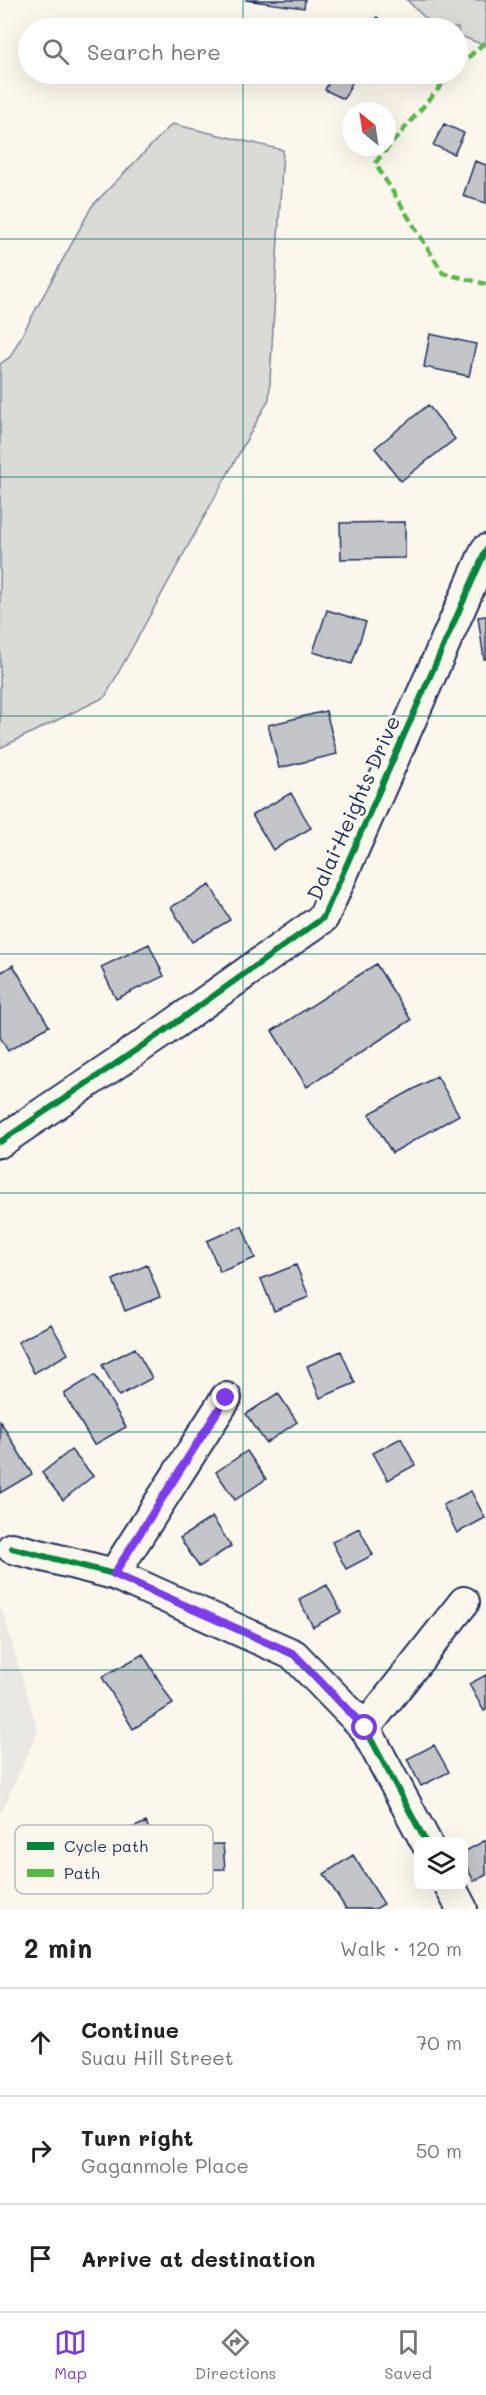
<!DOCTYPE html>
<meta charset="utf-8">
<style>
:root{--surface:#fff;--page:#f2f2f2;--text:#222;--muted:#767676;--line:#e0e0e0;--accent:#7c3aed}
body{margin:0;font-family:Mali,sans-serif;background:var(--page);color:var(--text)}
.controls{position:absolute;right:18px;bottom:18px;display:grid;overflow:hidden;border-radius:12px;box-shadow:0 6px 24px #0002}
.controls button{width:54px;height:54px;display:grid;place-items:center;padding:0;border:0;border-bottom:2px solid var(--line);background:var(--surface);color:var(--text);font:30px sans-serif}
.compass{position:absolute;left:342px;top:102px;width:54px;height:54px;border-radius:50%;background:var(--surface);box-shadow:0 6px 24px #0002;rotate:330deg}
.stop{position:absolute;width:18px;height:18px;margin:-14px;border:4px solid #7c3aed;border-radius:50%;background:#fff}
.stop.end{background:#7c3aed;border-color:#fff;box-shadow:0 2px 6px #0008}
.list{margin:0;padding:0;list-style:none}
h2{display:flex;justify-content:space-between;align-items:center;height:78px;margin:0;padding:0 24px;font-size:26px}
h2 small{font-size:20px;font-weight:400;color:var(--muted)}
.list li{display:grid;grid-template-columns:39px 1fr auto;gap:18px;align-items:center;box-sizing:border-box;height:108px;padding:0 24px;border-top:2px solid var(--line)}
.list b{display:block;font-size:22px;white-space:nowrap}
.list p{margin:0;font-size:20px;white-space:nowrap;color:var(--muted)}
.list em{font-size:20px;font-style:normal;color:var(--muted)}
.icon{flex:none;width:33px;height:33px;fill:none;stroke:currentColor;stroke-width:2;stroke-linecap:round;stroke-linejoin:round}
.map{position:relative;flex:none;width:486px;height:1909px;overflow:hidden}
.search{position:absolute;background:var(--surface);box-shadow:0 6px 24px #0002;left:18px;right:18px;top:18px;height:66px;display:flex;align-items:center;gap:15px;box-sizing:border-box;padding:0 21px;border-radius:33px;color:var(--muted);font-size:22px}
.sheet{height:402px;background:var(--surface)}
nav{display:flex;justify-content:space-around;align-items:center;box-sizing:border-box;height:84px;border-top:2px solid var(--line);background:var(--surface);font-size:16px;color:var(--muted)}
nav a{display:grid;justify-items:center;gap:3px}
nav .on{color:var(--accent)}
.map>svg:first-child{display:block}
</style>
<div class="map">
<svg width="486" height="1909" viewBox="0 0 486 1909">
<rect width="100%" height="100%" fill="#fbf7ec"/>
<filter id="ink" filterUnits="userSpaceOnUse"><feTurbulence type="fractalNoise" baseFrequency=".0167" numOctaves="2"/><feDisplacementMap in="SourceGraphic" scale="12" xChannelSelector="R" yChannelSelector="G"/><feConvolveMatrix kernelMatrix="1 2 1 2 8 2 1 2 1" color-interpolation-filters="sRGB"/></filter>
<g filter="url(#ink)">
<path fill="#eae8e2" d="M0,1603L38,1731L0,1815Z"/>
<path fill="#dadad7" stroke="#7a849a" stroke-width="1.5" d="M407,0H486V46L458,35V28C431,28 425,18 407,0Z
M172,124L283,150L269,399L105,697L0,748V364L10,357L92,206Z"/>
<path fill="#c3c5c9" stroke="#1b2f5e" stroke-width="1.5" d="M245,0H305L304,8Z
M377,17L387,28H364Z
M333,74L353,81L344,99L325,90Z
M376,74H393L384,82Z
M444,124L464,133L454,154L433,145Z
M475,161L486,165V203L463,196Z
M430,334L476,344L469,376L424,367Z
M428,405L455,439L401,481L375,448Z
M405,522V558L341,559L340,523Z
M327,610L366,622L352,664L313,652Z
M486,616V659H484L478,617Z
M326,711L337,754L279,768L268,725Z
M291,793L311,828L273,850L252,815Z
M210,885L230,920L192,942L171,907Z
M149,944L164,976L116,999L101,967Z
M376,964L411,1020L307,1087L272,1031Z
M13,965L49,1026L8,1051L0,1037V973Z
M437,1076L459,1115L392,1153L369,1114Z
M242,1226L255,1258L220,1272L207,1241Z
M147,1265L160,1297L125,1311L113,1280Z
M296,1265L309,1297L274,1311L261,1279Z
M51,1324L68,1354L34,1373L18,1342Z
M135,1348L152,1378L119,1396L102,1365Z
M341,1351L355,1383L320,1398L307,1366Z
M95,1375L126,1427L94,1445L64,1394Z
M278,1393L297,1422L266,1443L246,1414Z
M0,1421L32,1474L0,1493Z
M401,1438L415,1465L388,1480L373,1453Z
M71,1450L93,1476L63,1500L42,1473Z
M247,1451L266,1479L235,1500L216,1472Z
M471,1491L485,1518L457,1533L443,1505Z
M212,1517L231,1546L199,1567L180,1538Z
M359,1528L373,1555L346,1569L332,1542Z
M327,1585L341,1612L313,1627L299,1599Z
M143,1654L173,1704L133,1729L102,1677Z
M486,1675V1710L484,1711L469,1684Z
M434,1745L449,1772L421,1786L407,1759Z
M146,1822L159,1853L136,1863L123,1832Z
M486,1840V1875L474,1881L464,1862V1852Z
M223,1844L225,1869L191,1870L190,1845Z
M353,1855L384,1904L375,1909H346L324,1874Z"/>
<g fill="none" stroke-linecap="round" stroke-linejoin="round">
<defs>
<path id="minor" d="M0,1142L164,1031L323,918L486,550
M12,1548L114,1574L294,1655L365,1728L426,1842
M114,1574L226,1398
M365,1728L464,1602
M450,1886L462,1909"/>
</defs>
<use href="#minor" stroke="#1b2f5e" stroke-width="34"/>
<use href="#minor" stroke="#fbf7ec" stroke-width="30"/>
<path stroke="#58b947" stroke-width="4.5" stroke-dasharray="9 4.5" stroke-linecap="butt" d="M458,67L486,41
M451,74L375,163L443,273L486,284"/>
<defs>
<path id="cycleway" d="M0,1142L164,1031L323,918L486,550
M12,1548L114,1574L294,1655L365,1728L426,1842"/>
</defs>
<use href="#cycleway" stroke="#fbf7ec" stroke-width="10"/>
<use href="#cycleway" stroke="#00873e" stroke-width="6"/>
</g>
</g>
<g fill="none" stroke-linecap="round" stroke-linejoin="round" filter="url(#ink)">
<path stroke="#7c3aed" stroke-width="8" d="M226,1398L114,1574L294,1654L365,1728"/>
</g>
<path fill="none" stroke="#0f766e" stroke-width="1.5" stroke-opacity="0.55" d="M243,0V28M243,74V1909M0,239H486M0,477H486M0,716H486M0,954H486M0,1193H486M0,1432H486M0,1670H486"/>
<g text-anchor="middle" stroke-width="6" stroke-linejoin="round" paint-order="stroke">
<g font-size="21" fill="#1b2f5e" stroke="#fbf7ec">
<text transform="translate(354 808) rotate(-66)" y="7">Dalai Heights Drive</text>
</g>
</g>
<rect x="15" y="1825" width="198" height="69" rx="9" fill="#fbf7ec" stroke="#b8bbc1" stroke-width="1.5"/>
<rect x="27" y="1842" width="27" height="8" fill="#00873e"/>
<rect x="27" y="1869" width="27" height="8" fill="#58b947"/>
<g font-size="16" fill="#1b2f5e">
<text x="64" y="1852">Cycle path</text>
<text x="64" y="1879">Path</text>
</g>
</svg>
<div class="controls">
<button><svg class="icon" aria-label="layers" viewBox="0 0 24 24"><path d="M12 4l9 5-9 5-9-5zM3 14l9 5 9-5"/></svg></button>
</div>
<svg class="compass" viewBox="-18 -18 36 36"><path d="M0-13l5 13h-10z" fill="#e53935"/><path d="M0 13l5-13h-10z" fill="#767676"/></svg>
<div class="stop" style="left:365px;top:1728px"></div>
<div class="stop end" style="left:226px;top:1398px"></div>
<div class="search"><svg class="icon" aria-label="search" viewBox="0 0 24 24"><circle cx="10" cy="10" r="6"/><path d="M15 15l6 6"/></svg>Search here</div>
</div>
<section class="sheet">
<h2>2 min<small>Walk · 120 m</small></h2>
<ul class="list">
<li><svg class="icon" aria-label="ahead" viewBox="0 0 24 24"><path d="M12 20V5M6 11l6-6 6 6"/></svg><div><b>Continue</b><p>Suau Hill Street</p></div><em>70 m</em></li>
<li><svg class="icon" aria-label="right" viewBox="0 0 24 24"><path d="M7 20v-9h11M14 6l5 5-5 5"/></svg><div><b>Turn right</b><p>Gaganmole Place</p></div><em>50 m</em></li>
<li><svg class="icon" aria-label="arrive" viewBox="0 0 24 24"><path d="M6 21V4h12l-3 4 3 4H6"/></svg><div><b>Arrive at destination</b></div></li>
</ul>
</section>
<nav>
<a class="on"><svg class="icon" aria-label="map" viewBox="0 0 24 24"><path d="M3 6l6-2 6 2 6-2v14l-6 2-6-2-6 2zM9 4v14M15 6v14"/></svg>Map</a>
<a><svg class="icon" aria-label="directions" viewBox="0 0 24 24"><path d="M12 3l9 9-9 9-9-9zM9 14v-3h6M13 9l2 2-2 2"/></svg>Directions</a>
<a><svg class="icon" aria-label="saved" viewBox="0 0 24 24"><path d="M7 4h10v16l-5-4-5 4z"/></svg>Saved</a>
</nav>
